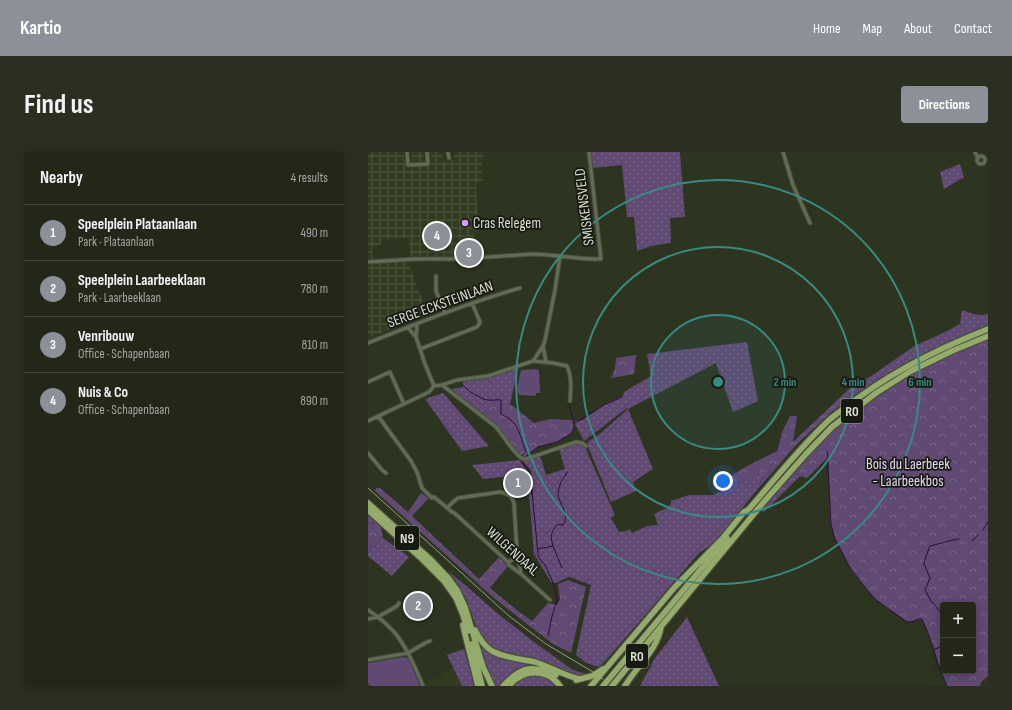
<!DOCTYPE html>
<meta charset="utf-8">
<style>
:root{--surface:#222718;--page:#2a2f21;--text:#f1f3f6;--muted:#a2a5a2;--line:#3f4437;--accent:#8c9099}
body{margin:0;font-family:"Sofia Sans Condensed",sans-serif;background:var(--page);color:var(--text)}
.controls{position:absolute;right:12px;bottom:12px;display:grid;overflow:hidden;border-radius:4px;box-shadow:0 2px 10px #0003}
.controls button{width:36px;height:36px;display:grid;place-items:center;padding:0;border:0;border-bottom:1px solid var(--line);background:var(--surface);color:var(--text);font:20px sans-serif}
.you{position:absolute;left:355px;top:329px;width:14px;height:14px;margin:-10px;border:3px solid #fff;border-radius:50%;background:#1a73e8;box-shadow:0 0 0 6px #1a73e833}
.badge{display:grid;place-items:center;width:26px;height:26px;border-radius:50%;background:var(--accent);color:#fff;font-size:13px;font-weight:700}
.pin{position:absolute;translate:-50% -50%;border:2px solid #fff;box-shadow:0 1px 4px #0006}
.list{margin:0;padding:0;list-style:none}
h2{display:flex;justify-content:space-between;align-items:center;height:52px;margin:0;padding:0 16px;font-size:17px}
h2 small{font-size:13px;font-weight:400;color:var(--muted)}
.list li{display:grid;grid-template-columns:26px 1fr auto;gap:12px;align-items:center;box-sizing:border-box;height:56px;padding:0 16px;border-top:1px solid var(--line)}
.list b{display:block;font-size:15px;white-space:nowrap}
.list p{margin:0;font-size:13px;white-space:nowrap;color:var(--muted)}
.list em{font-size:13px;font-style:normal;color:var(--muted)}
.map{position:relative;flex:none;width:620px;height:534px;overflow:hidden;border-radius:4px}
header{display:flex;align-items:center;gap:24px;box-sizing:border-box;height:56px;padding:0 20px;background:var(--accent);color:#fff}
header strong{font-size:19px}
nav{display:flex;gap:22px;margin-inline-start:auto;font-size:14px}
.intro{display:flex;align-items:center;justify-content:space-between;box-sizing:border-box;height:96px;padding:0 24px}
h1{margin:0;font-size:28px}
.button{padding:10px 18px;border-radius:4px;background:var(--accent);color:#fff;font-size:14px;font-weight:700}
main{display:flex;gap:24px;padding:0 24px}
aside{flex:1;background:var(--surface);border-radius:4px;box-shadow:0 2px 10px #0003}
.map>svg:first-child{display:block}
</style>
<header>
<strong>Kartio</strong>
<nav><a>Home</a><a>Map</a><a>About</a><a>Contact</a></nav>
</header>
<div class="intro"><h1>Find us</h1><a class="button">Directions</a></div>
<main>
<aside>
<h2>Nearby<small>4 results</small></h2>
<ul class="list">
<li><span class="badge">1</span><div><b>Speelplein Plataanlaan</b><p>Park · Plataanlaan</p></div><em>490 m</em></li>
<li><span class="badge">2</span><div><b>Speelplein Laarbeeklaan</b><p>Park · Laarbeeklaan</p></div><em>780 m</em></li>
<li><span class="badge">3</span><div><b>Venribouw</b><p>Office · Schapenbaan</p></div><em>810 m</em></li>
<li><span class="badge">4</span><div><b>Nuis &amp; Co</b><p>Office · Schapenbaan</p></div><em>890 m</em></li>
</ul>
</aside>
<div class="map">
<svg width="620" height="534" viewBox="0 0 620 534">
<defs>
<pattern id="industrial-grid" width="8" height="8" patternUnits="userSpaceOnUse"><rect width="8" height="8" fill="#323b20"/><path d="M0 4h8M4 0v8" fill="none" stroke="#4f5740"/></pattern>
<pattern id="grass-dots" width="8" height="8" patternUnits="userSpaceOnUse"><rect width="8" height="8" fill="#604972"/><path d="M2 2h.1M6 6h.1" fill="none" stroke="#766385" stroke-width="1.8" stroke-linecap="round"/></pattern>
<pattern id="forest-crowns" width="20" height="18" patternUnits="userSpaceOnUse"><rect width="20" height="18" fill="#604972"/><path d="M2 6a3 3 0 1 1 6 0M12 15a3 3 0 1 1 6 0" fill="none" stroke="#766385"/></pattern>
<pattern id="park-tufts" width="24" height="20" patternUnits="userSpaceOnUse"><rect width="24" height="20" fill="#604972"/><path d="M3 7l-1-3M5 7V3M7 7l1-3M15 17l-1-3M17 17v-4M19 17l1-3" fill="none" stroke="#766385"/></pattern>
</defs>
<rect width="100%" height="100%" fill="#2d3420"/>
<path fill="#323b20" d="M85,516L94,534H59L57,531L74,524L73,521Z"/>
<path fill="url(#industrial-grid)" d="M2,0H35L38,18L44,17V0H55L56,11L52,14H63V0H74L75,9L87,8L86,0H115V6L114,7L115,30L108,31L110,79L106,80L107,104L91,105L42,104L40,86H39L21,87L9,94L4,95L5,107H0V1Z
M31,110H40L60,163L0,186V112Z"/>
<path fill="url(#grass-dots)" d="M223,0H312L317,65L302,66L303,91L283,94L269,99L266,65H259L254,13L224,16Z
M592,12L596,25L576,37L572,20Z
M594,158C603,161 611,165 620,162V173C566,197 512,221 466,259H465L484,241L497,232L495,229L509,220L548,193L573,182L592,172Z
M379,190L390,249L365,260L348,211L260,257L259,256L216,289L207,272V269L215,268L237,252L255,244L256,240L283,224L279,202Z
M146,217H150L142,252L125,248L115,264L84,237L95,235V229L119,226Z
M75,241L121,294L94,299L57,247Z
M260,257L285,317L265,330L268,339L243,350L219,292L220,290L233,281Z
M207,291L215,293L217,295L247,363L243,366L251,380L258,379L262,377L264,381L279,374L290,373L286,362L299,356L303,352V349L321,343H345L404,316L392,330L389,338L346,391L331,401L239,507L231,515L218,511L208,503L223,433L201,425L187,431L183,430L166,402L161,342L165,343L163,320L162,317L154,309L172,303L178,323L197,317L191,297Z
M151,308L161,322L115,327L104,313Z
M0,363L13,375L15,386L41,405L24,424L0,404V401L13,387L5,371L0,370Z
M80,419L97,433L129,461L166,490L205,518L215,521L219,523L213,525L204,523L178,511L160,506L134,500L125,496L117,490L110,480L99,449L91,434Z
M319,465L351,534H272L287,506Z
M110,487L119,497L170,513L177,516L133,534H128L120,521Z
M96,497L106,533V534H94L79,503Z
M173,523L184,529L189,534H143L157,524Z"/>
<path fill="url(#forest-crowns)" fill-rule="evenodd" d="M620,187V524L613,530L612,534H579C569,512 564,489 554,468C549,467 545,471 539,470L508,448L499,438L483,418L467,387L462,369L460,305L439,326L432,324L395,361L396,354C419,328 441,301 466,277C512,235 563,211 620,187ZM575,453H605V519H575Z
M268,203L266,222L243,226L247,216L248,206Z
M495,229L497,232L484,241L429,292L389,338L392,330L403,317L355,338L350,332L381,313L409,299L415,278L422,264H429L425,290L482,236Z
M125,247L142,252L166,271L182,267L205,268L206,276L203,282L189,290L170,295L156,306H154L115,264Z
M8,336H12L40,360L53,341L61,346L44,364L111,427L131,405L140,414L122,436L150,459L164,469L180,451L189,453L192,447L190,432L200,428L218,435L203,501L185,492L155,469L126,446L7,339Z
M0,370C9,372 11,378 13,387L0,401Z"/>
<path fill="url(#park-tufts)" d="M161,322L163,342L148,343L140,337L138,324Z
M49,442L61,461L54,466H52L49,463L39,447Z"/>
<path fill="#604972" d="M169,217L171,219L172,241H168V244L151,243L149,236L153,218Z
M35,505L40,506L52,534H0V511Z"/>
<g fill="none" stroke-linecap="round" stroke-linejoin="round">
<path stroke="#2a0d3b" stroke-width="1" d="M95,233C100,239 112,247 120,248C124,249 128,247 133,248V262C136,264 141,266 144,269C152,277 154,290 158,300L154,304
M207,271L236,253L254,245
M459,300L460,307V314L463,373L467,387L481,414L499,438L508,448L539,470C545,471 549,466 554,467L560,481L566,498
M158,304L170,295L189,290L203,282L206,276V273L201,251
M153,307L157,314L162,319L163,328
M163,330L170,402L171,406L177,413L183,426L187,436L188,443L189,448L184,464L180,484
M615,378L620,370
M604,389L610,383
M185,394L194,416
M170,397L185,394C183,386 182,384 186,377C189,372 190,372 195,373C202,363 192,353 190,343C190,338 192,332 194,328C196,325 198,324 199,320
M575,463L563,449L557,438L562,426L556,412L558,404L562,394C572,392 581,388 591,387
M575,494L567,497L566,498L570,513L579,534"/>
<defs>
<path id="street" d="M39,0L40,13L60,12L59,0
M80,0L81,6
M415,0L425,33L442,71
M607,0L610,6
M609 8a4 4 0 1 1 8 0a4 4 0 1 1-8 0Z
M0,110L47,107H93L164,102C187,102 210,108 233,107L221,0
M68,124V139L77,161
M48,172L49,176L48,185
M40,175L42,178L48,185L57,212L66,234
M0,191C50,171 100,151 152,136
M175,194L178,210
M52,197L109,175L111,172L112,170L104,151
M165,209L175,194L177,188L187,138L192,104
M0,230L22,220L36,252
M74,233L127,274C133,280 148,305 155,307C156,307 157,307 158,307L208,290L214,291L218,294
M10,264L43,309L49,320L54,336L64,346
M0,269L61,240L66,234L74,233L89,228L120,224L165,209L185,211L199,214C204,225 203,237 202,249
M0,301L14,318L18,321
M64,345H66L84,360H85L93,367L140,410L141,413L153,422L182,448
M79,356L85,350L90,346L132,340C139,341 144,344 146,351L149,399L153,422
M140,410C144,409 148,405 149,401
M0,458C9,464 18,471 26,480C38,493 48,517 55,534
M0,467L10,465L29,454L31,451
M0,508L40,501L59,490L62,489"/>
<path id="highway" d="M0,351L62,407L81,427L89,438L97,455L115,515L124,534
M0,358L54,407L76,429L88,446L95,463L100,479
M95,473L98,486L110,534
M107,478C111,486 116,494 124,499C136,506 154,507 167,510C182,515 196,523 211,527
M104,492L114,534
M208,528L224,524L235,517
M135,534C153,514 165,513 188,523
M141,534C154,518 178,515 192,534
M223,534L306,436L355,386L376,360L381,357C406,328 430,298 458,271C464,265 470,261 477,256C520,221 569,197 620,177
M235,534L359,386
M244,534L394,352L438,302L464,275L508,241L543,219L584,199L620,184
M257,534C268,515 290,497 293,475"/>
</defs>
<use href="#street" stroke="#484f3d" stroke-width="5"/>
<use href="#highway" stroke="#484f3d" stroke-width="8"/>
<use href="#street" stroke="#626b54" stroke-width="3"/>
<use href="#highway" stroke="#95ab6c" stroke-width="5.5"/>
<path stroke="#959b8b" stroke-width="1" d="M0,336L141,464L178,492L225,520
M232,526L235,527"/>
</g>
<circle cx="350" cy="230" r="67" fill="#388b82" fill-opacity=".12"/>
<g fill="none" stroke="#388b82" stroke-width="2">
<circle cx="350" cy="230" r="67"/>
<circle cx="350" cy="230" r="135"/>
<circle cx="350" cy="230" r="202"/>
</g>
<circle fill="#d39cfc" stroke="#171a11" stroke-width="1.5" cx="97" cy="71" r="4"/>
<g text-anchor="middle" stroke-width="3.5" stroke-linejoin="round" paint-order="stroke">
<g fill="#171a11" stroke="#a0a498" stroke-width="1">
<rect x="473" y="247" width="22" height="24" rx="3"/>
<rect x="27" y="374" width="24" height="24" rx="3"/>
<rect x="258" y="492" width="22" height="24" rx="3"/>
</g>
<g font-size="14" font-weight="bold" fill="#dadfd2">
<text x="484" y="264">R0</text>
<text x="39" y="391">N9</text>
<text x="269" y="509">R0</text>
</g>
<g font-size="15" fill="#dadfd2" stroke="#171a11">
<text transform="translate(216 55) rotate(-97)" y="5">SMISKENSVELD</text>
<text transform="translate(72 152) rotate(-20)" y="5">SERGE ECKSTEINLAAN</text>
<text transform="translate(145 399) rotate(42)" y="5">WILGENDAAL</text>
</g>
<g font-size="15" fill="#dadfd2" stroke="#171a11" text-anchor="start">
<text x="105" y="76">Cras Relegem</text>
</g>
<g font-size="15" fill="#e7d6f6" stroke="#171a11">
<text x="540" y="317">Bois du Laerbeek<tspan x="540" dy="17">- Laarbeekbos</tspan></text>
</g>
</g>
<circle cx="350" cy="230" r="6" fill="#388b82" stroke="#171a11" stroke-width="2"/>
<g font-size="12" text-anchor="middle" font-weight="bold" fill="#388b82" stroke="#171a11" stroke-width="3.5" stroke-linejoin="round" paint-order="stroke">
<text x="417" y="234">2 min</text>
<text x="485" y="234">4 min</text>
<text x="552" y="234">6 min</text>
</g>
</svg>
<div class="controls">
<button>+</button>
<button>−</button>
</div>
<div class="you"></div>
<div class="pin badge" style="left:150px;top:331px">1</div>
<div class="pin badge" style="left:50px;top:454px">2</div>
<div class="pin badge" style="left:101px;top:101px">3</div>
<div class="pin badge" style="left:69px;top:84px">4</div>
</div>
</main>
